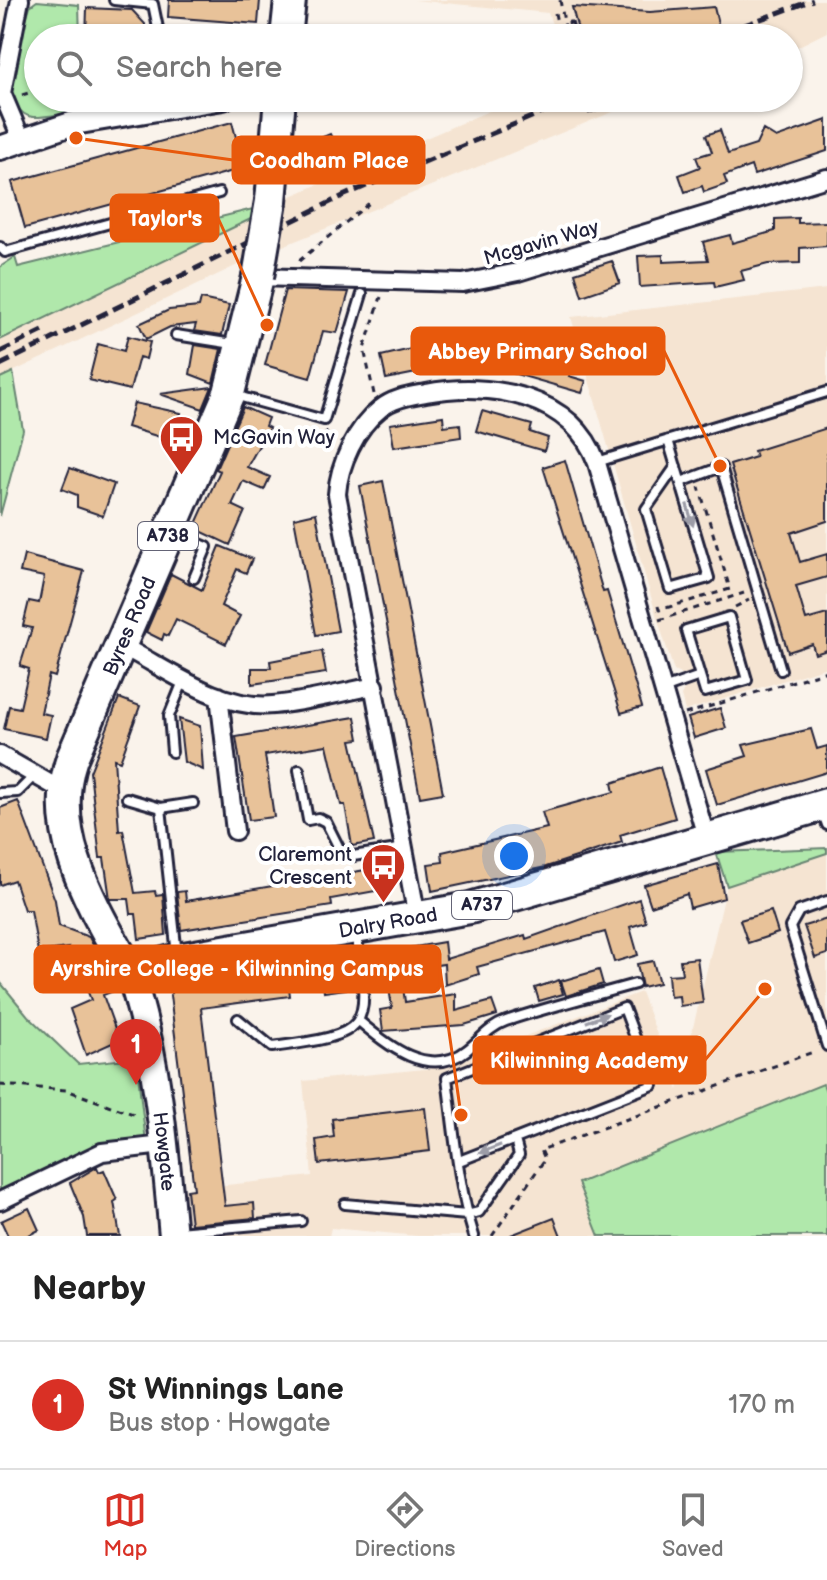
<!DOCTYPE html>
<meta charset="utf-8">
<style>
:root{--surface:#fff;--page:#f2f2f2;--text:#222;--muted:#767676;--line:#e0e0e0;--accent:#d93025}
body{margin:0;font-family:"Balsamiq Sans",sans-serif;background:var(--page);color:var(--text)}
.you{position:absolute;left:514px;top:856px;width:28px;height:28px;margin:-20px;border:6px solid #fff;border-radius:50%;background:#1a73e8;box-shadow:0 0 0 12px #1a73e833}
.badge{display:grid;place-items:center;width:52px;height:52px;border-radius:50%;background:var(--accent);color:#fff;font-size:26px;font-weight:700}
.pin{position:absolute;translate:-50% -66px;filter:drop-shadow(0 2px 4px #0008)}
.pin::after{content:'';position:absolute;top:42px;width:28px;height:24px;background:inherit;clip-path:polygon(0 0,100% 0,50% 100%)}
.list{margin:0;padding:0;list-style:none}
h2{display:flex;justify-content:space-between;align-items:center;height:104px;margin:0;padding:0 32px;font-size:34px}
h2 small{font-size:26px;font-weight:400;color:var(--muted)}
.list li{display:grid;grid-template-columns:52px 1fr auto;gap:24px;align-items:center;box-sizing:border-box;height:128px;padding:0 32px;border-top:2px solid var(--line)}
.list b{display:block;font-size:30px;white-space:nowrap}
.list p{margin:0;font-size:26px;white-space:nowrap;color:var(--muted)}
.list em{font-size:26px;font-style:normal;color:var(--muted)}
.icon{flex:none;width:44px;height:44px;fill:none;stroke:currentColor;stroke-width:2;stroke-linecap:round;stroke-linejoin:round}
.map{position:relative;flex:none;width:827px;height:1236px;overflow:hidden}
.search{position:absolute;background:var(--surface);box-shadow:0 2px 6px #0004;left:24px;right:24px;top:24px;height:88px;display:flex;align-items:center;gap:20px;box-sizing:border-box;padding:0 28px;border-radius:44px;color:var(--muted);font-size:30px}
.sheet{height:232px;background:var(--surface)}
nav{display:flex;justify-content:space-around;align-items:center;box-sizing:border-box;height:112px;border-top:2px solid var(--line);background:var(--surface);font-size:22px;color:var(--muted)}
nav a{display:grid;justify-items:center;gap:4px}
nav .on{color:var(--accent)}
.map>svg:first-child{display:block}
</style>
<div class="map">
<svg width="827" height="1236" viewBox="0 0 827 1236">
<rect width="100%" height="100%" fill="#faf3eb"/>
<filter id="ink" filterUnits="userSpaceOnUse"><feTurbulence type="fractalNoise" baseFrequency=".0125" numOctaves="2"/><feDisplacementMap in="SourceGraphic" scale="16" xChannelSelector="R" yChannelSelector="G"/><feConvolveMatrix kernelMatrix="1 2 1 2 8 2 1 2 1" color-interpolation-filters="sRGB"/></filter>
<g filter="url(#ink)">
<path fill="#f5e4d2" d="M414,0H827V32L789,51V38H557L548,13Z
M519,98H647L246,261L0,378V340L289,197Z
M827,289V667L685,711L681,696L686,686L684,676L674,671L656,614L571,317Z
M827,853V1236H418L331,1228L329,1236H173L168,1191L312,1176L303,1081L445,1067L641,992L678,1090L727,886Z"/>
<path fill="#b0e8ab" stroke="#698573" stroke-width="2" d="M37,1L79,5L80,38H38V98H143C116,102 56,118 33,117C19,116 9,97 9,84C9,63 24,28 30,6Z
M257,208V216L0,340V267L15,257L18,267Z
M13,372L23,430L0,516V378Z
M827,848V853L727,886L716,852Z
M0,982L28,1016L78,1064L136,1058L146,1142L0,1193Z
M823,1084L827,1094V1236H599L578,1183Z"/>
<path fill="#e8c299" stroke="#22223b" stroke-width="2" d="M169,0H260L258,24L168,17Z
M572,7L650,12L714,7L719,28L694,38H580Z
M87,8L132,10L145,24L144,38H86Z
M827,120V151L754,175L751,166L724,176L727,184L704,192L702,186L685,192L679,175L700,167L696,157L712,152L706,135L720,130L728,154L756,145L763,130L776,138Z
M232,122L244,168L25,228L12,182Z
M330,134L344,168L315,180L301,146Z
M798,218V223L827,222V246L800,248V263L768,264L741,271L744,280L715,287L714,282L640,287L638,256L663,255V262L708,260L703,242L730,235L732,243L775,231V219Z
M612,261L620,283L582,296L575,273Z
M285,290L349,292L337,333L323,331L310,378L265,365Z
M201,299L229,305L222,335L194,331L196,324L170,327L146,339L139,324L169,310L199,307Z
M128,336L150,342L146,359L139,357L130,390L89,380L98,344L124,351Z
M441,342L526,349L525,353L572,367L569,376L586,381L582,393L502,370L451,366L386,379L381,356Z
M195,345L221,349L213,383L190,374Z
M212,387L203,409L160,394Z
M134,403L181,413L173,441L127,427Z
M243,407L268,418L265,426L269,428L247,467L270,477L264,490L243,481L232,505L245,511L230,545L194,528L220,471L216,469Z
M482,411L532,425L530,432L548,438L544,451L476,431Z
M443,416L444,426L460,424L461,437L394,447L390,424Z
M827,428V521L791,533L800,562L827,554V577L796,586L806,620L827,614V650L815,654L812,644L788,652L730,465L756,457L754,451Z
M565,460L603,592L607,591L642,707L621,713L543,467Z
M70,468L114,484L103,516L77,507V495L62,489Z
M383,481L443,793L420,797L360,486Z
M316,513L338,631L316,635L294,518Z
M220,546L252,559L246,573L237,569L221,606L240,616L226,644L176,619L168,636L164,634L162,640L146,632L171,574L202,590Z
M24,555L84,571L55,677L49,675L41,713L51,715L46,738L4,729L9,706L20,708L29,669L20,666L32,628L23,626L29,601L39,603L44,577L20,572Z
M322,651L326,673L252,684V668H271L270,661Z
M119,698L140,706L120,761L114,759L119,831L123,830L135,893L155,891L156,895L163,894L166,935L139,939L136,914H131L129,899H110L104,858H100L90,772Z
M720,708L726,728L694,738L688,718Z
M355,717L359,739L351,740L374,842L352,846L345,805H341L327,745L265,755L274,817L249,820L236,737Z
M179,719L200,726L203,770L184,762Z
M811,729L817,749L827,746V772L717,805L706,769L747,756L743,745Z
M660,767L675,818L620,835L622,842L546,867L432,891L428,864L443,862L442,852L547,828L542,812L614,792L612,783Z
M18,801L55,900L59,926L89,937L116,990L103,995L119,1040L86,1055L70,1009L91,1000L76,961L65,957L68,948L38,952L31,910H24L14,880L0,885V808Z
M718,864L724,898L690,908L687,894L651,906L644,885Z
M377,868L381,890L331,899L332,906L181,930L177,892L185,891L186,901Z
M639,899L646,922L630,927L638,955L614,962L605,932L477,967L479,974L445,985L444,964L409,969L401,972L405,1002L456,994V1011L492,1001L497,1015L464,1025L383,1031L380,1010L392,1008L387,974L379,975L375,954L444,942L446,959L525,935L526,939Z
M771,911L778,933L748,943L740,920Z
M827,919V954L815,958L804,926Z
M340,949L346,989L324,992L319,953Z
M697,958L703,1003L680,1006L679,996L670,997L668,975L682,974L680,960Z
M653,961L659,983L642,987L637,964Z
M287,970L290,996L201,1008L225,1206L254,1203L255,1218L191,1224L187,1190L194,1189L170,995L177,985L189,984L199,991L206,982Z
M599,970L603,984L566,996L561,981Z
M559,980L563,994L539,1001L535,988Z
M425,1108L430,1151L319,1164L316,1140L334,1137L332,1119Z
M97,1167L99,1172L104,1170L117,1200L114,1202L120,1236H87L84,1217L70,1183Z
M29,1208L39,1230L27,1236H8L1,1221Z
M554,1218L561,1236H511V1235Z"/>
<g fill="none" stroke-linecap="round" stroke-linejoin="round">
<defs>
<path id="lane" d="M114,0L153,4L160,38
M0,247L5,252L219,193
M176,335L233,344
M234,395L324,420L362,294
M668,440L709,578L670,589L646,509L676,466
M597,462L827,392
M681,482L721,467L781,670
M174,533L207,547L194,578
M729,617L747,680L705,692L686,630Z
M663,689L700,676
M172,752L169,716L184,679
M299,770L308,820L318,818L326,822L341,852L353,856L404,848
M0,793L18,792L35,775
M127,798L161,808L193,803
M161,808L177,955
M822,811L827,825
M827,901L799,911L790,927L827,1046
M238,1019L272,1047C374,1034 370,1029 356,932
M359,1021C387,1045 429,1080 467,1050C480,1040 489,1027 506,1021C548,1007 592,996 635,984
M459,1161L653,1085L624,1008L447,1078C454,1130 458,1186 474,1236
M345,1204L467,1215L479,1212L519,1155L515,1140
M178,1232L301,1221"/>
<path id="street" d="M20,0L2,93L21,138
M258,277L463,283L518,272L827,178
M120,645C166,668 219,710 273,705C307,702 342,692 375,686
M219,696L235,831
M0,755L63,791
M417,917L337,494C339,464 356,428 380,409C393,398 410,396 426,393C489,381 572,394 597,463L707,840
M0,1201L102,1152L163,1145"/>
<path id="secondary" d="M0,148L74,123L223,98"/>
<g id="primary">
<path id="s1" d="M130,973C158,1057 165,1148 173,1236"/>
</g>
<g id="highway">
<path d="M286,38L290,0"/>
<path d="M271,201L280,98"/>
<path id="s2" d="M258,277L229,393L72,758C46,834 94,908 130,973L178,959L470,908L827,804"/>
</g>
</defs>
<use href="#lane" stroke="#22223b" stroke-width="14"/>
<use href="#street" stroke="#22223b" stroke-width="22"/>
<use href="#secondary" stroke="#22223b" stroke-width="28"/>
<use href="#primary" stroke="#22223b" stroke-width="32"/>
<use href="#highway" stroke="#22223b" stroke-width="36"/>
<path stroke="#22223b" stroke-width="3" stroke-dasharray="6 6" stroke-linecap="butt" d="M560,0L567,38
M555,13L560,38
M572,22H569L572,38
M572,22L576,38
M527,32L558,26
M253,38L254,29L265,30
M22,95L38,90
M309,98H310
M589,98L597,112
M588,113L629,98
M299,261L373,200
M374,394L364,349L381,297
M326,431L330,451
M658,606L659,610L730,589L699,487
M735,607L749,600
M659,620L744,593
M685,714L827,671
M0,1085L66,1090L139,1116
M492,1236L545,1159L541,1150L816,1051"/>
<use href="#lane" stroke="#fff" stroke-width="8"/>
<use href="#street" stroke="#fff" stroke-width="16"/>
<use href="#secondary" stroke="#fff" stroke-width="22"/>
<use href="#primary" stroke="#fff" stroke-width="26"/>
<use href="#highway" stroke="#fff" stroke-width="30"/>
<path stroke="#22223b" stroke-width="5" stroke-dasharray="12 6" stroke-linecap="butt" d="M709,38L813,0
M0,352L47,329
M0,365L345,195L577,98"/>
<defs>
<path id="highway-bridge" d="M258,277L271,201"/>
</defs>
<use href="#highway-bridge" stroke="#22223b" stroke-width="36" stroke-linecap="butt"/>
<use href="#highway-bridge" stroke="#fff" stroke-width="30"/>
</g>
<defs><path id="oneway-solid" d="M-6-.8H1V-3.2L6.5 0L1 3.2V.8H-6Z" transform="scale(2)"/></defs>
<g fill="#9c9ca7">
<use href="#oneway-solid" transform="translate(690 515) rotate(74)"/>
<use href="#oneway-solid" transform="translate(597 1018) rotate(-21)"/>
<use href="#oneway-solid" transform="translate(490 1149) rotate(159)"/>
</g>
</g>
<defs>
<symbol id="bus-pin" viewBox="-11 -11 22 30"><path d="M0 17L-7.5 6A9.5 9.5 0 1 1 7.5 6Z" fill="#c8321e" stroke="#fff"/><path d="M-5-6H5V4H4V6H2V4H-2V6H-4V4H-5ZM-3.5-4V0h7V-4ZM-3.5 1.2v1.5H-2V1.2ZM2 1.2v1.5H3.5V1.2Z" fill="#fff"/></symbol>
</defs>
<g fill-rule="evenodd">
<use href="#bus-pin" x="156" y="412" width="51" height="69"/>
<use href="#bus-pin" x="358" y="840" width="51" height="69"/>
</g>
<g text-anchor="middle" stroke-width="8" stroke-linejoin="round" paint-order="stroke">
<g fill="#fff" stroke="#646476" stroke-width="2">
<rect x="138" y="522" width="60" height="28" rx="6"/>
<rect x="452" y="891" width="60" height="28" rx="6"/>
</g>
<g font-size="18" font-weight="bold" fill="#22223b">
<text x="168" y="542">A738</text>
<text x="482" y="911">A737</text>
</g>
<g font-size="20" fill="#22223b" stroke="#fff">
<text transform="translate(541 242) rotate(-16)" y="7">Mcgavin Way</text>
<text transform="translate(129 626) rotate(-67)" y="7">Byres Road</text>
<text dy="7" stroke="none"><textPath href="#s2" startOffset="1010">Dalry Road</textPath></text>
<text dy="7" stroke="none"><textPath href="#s1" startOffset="182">Howgate</textPath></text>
</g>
<g font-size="20" fill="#22223b" stroke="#fff" text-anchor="start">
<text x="213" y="444">McGavin Way</text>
<text x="352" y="861" text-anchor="end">Claremont<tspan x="352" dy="23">Crescent</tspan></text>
</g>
</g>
<path fill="none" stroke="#e8590c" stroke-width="3" d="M76 138L233 160M267 325L218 218M720 466L664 351M461 1115L440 969M765 989L705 1060"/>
<g fill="#e8590c" stroke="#fff" stroke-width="3">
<circle cx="76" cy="138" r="8"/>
<circle cx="267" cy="325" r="8"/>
<circle cx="720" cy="466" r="8"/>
<circle cx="461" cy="1115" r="8"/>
<circle cx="765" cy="989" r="8"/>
</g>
<g fill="#e8590c" stroke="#e8590c" stroke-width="3">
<rect x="233" y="137" width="191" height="46" rx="8"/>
<rect x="111" y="195" width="107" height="46" rx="8"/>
<rect x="412" y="328" width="252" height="46" rx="8"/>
<rect x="35" y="946" width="405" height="46" rx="8"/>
<rect x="474" y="1037" width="231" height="46" rx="8"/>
</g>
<g font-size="22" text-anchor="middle" font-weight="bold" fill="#fff">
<text x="329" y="168">Coodham Place</text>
<text x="165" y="226">Taylor's</text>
<text x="538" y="359">Abbey Primary School</text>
<text x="237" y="976">Ayrshire College - Kilwinning Campus</text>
<text x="589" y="1068">Kilwinning Academy</text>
</g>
</svg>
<div class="you"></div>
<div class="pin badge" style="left:136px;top:1085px">1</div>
<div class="search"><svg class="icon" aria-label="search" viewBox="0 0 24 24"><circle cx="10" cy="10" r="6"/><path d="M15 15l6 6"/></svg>Search here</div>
</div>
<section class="sheet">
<h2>Nearby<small></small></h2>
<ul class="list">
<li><span class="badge">1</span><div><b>St Winnings Lane</b><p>Bus stop · Howgate</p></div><em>170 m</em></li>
</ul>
</section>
<nav>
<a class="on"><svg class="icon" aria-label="map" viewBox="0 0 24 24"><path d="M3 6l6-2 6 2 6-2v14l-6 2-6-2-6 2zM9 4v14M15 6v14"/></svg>Map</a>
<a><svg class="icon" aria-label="directions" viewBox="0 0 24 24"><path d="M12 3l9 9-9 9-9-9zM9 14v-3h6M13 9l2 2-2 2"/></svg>Directions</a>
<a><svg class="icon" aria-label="saved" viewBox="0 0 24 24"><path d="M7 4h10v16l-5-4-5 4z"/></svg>Saved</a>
</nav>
